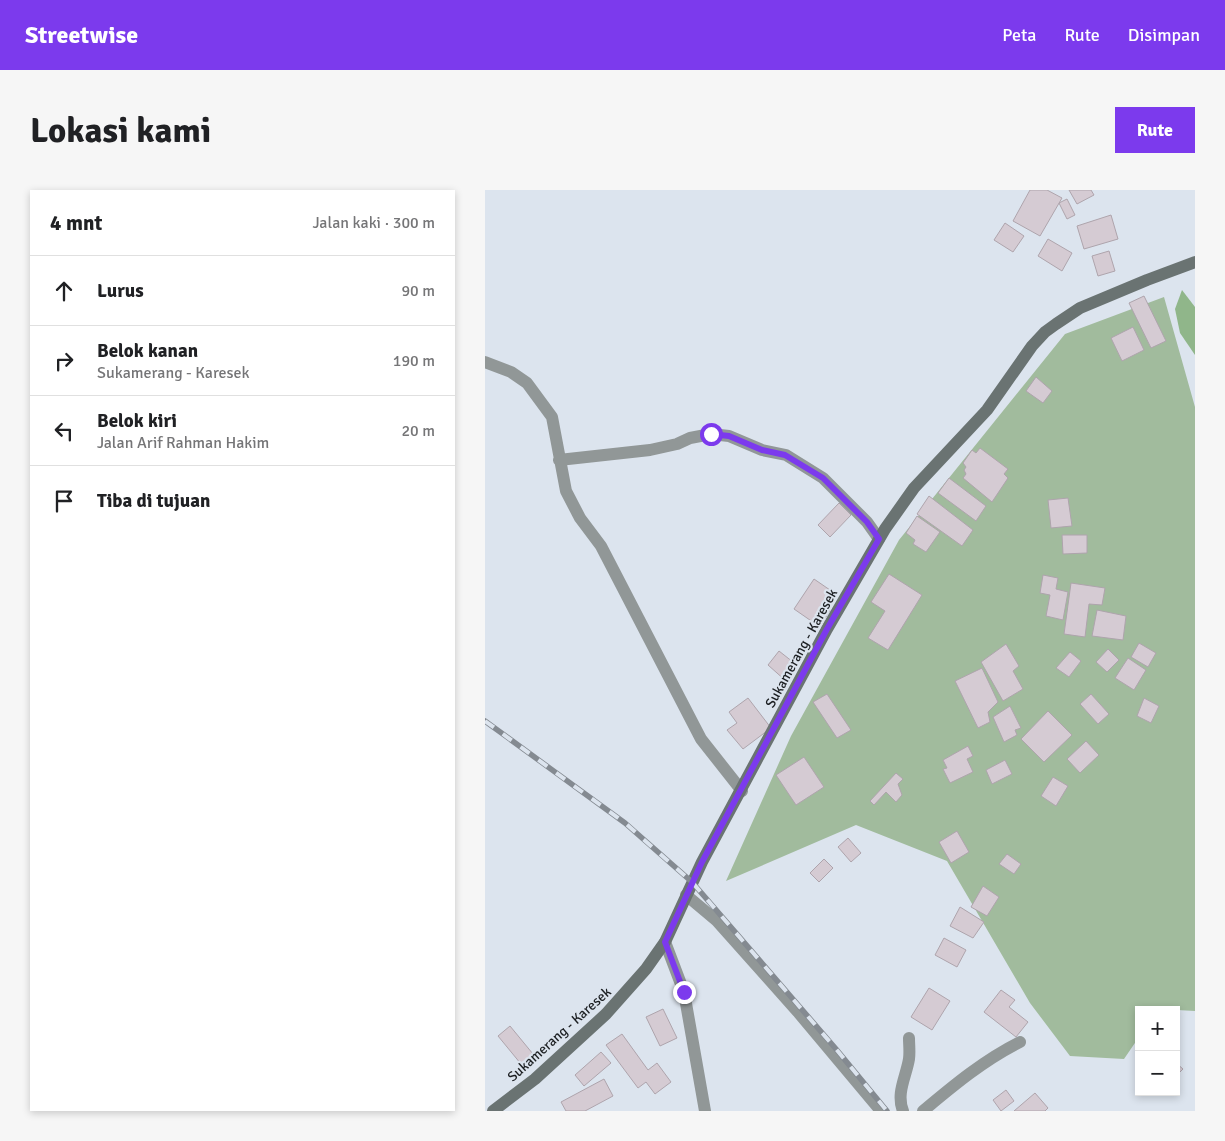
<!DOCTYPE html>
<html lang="id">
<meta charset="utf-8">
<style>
:root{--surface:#fff;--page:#f6f6f6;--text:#202124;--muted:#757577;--line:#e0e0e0;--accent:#7c3aed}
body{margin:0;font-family:Signika,sans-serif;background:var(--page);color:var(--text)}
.controls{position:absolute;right:15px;bottom:15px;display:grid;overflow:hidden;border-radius:0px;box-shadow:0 2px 8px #0003}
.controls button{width:45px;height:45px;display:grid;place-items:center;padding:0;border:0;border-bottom:1px solid var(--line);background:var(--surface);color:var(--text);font:25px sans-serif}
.stop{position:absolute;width:15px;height:15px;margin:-11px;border:4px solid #7c3aed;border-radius:50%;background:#fff}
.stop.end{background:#7c3aed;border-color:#fff;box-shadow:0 1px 5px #0008}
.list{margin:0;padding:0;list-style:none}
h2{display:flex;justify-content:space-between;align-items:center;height:65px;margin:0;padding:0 20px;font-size:21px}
h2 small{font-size:16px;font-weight:400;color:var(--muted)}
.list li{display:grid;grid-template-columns:32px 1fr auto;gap:15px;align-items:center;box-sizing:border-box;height:70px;padding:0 20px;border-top:1px solid var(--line)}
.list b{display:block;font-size:19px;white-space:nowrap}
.list p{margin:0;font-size:16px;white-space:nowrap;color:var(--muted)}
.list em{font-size:16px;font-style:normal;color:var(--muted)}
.icon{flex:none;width:28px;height:28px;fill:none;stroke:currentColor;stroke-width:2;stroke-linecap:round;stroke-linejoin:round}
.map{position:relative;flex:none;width:710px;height:921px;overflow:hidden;border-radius:0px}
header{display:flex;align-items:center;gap:30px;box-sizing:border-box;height:70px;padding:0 25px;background:var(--accent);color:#fff}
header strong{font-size:24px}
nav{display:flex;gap:28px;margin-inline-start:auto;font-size:18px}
.intro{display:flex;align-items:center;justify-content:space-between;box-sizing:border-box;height:120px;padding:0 30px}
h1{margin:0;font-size:35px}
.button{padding:12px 22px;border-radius:0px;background:var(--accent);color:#fff;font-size:18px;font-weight:700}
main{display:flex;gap:30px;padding:0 30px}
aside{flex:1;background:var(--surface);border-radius:0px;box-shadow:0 2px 8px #0003}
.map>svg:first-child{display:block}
</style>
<header>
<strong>Streetwise</strong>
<nav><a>Peta</a><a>Rute</a><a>Disimpan</a></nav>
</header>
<div class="intro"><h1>Lokasi kami</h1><a class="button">Rute</a></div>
<main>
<aside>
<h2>4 mnt<small>Jalan kaki · 300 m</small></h2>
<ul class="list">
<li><svg class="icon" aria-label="ahead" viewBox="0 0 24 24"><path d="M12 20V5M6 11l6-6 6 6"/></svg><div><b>Lurus</b></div><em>90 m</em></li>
<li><svg class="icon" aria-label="right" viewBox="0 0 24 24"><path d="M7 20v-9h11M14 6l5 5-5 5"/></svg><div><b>Belok kanan</b><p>Sukamerang - Karesek</p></div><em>190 m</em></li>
<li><svg class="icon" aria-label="left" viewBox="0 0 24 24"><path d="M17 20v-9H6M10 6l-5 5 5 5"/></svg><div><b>Belok kiri</b><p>Jalan Arif Rahman Hakim</p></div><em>20 m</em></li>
<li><svg class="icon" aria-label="arrive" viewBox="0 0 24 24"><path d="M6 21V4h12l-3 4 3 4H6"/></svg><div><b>Tiba di tujuan</b></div></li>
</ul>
</aside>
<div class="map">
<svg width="710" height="921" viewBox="0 0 710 921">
<rect width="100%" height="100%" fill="#dce4ee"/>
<path fill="#a1bb9d" d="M679,107L710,217V821L674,819L654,820V847L639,869L585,866L545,813L462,671L371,635L241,691L306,546L414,350L580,144Z"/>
<path fill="#90b68a" d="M697,100L710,117V165L695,143L690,119Z"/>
<path fill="#d5cbd3" stroke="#aea4ac" d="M545,0H562L577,8L555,46L528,31Z
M584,0H606L609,5L592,14Z
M582,9L590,25L582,29L574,13Z
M626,25L633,49L599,59L592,36Z
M520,33L539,46L528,62L509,50Z
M563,49L587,63L577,81L553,66Z
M624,61L630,81L613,86L607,66Z
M659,106L681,151L666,158L644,113Z
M648,137L659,160L637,171L626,148Z
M551,187L567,201L558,213L541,201Z
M495,258L523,279L519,284L523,288L507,312L478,288L481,284L479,280L481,277L478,273L487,260L491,263Z
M464,288L501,316L491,331L453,303Z
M444,306L488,340L477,356L432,324Z
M583,308L587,336L566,338L563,310Z
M354,313L366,325L345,347L333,335Z
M432,326L455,342L441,362L428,354L430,350L421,343Z
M577,345H602V363L578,364Z
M404,384L437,405L403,460L383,448L400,421L386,412Z
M558,385L573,388L571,399L583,402L578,430L561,426L565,405L555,403Z
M329,389L345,400L337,414L345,420L335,437L309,419Z
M586,393L620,398L617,415L604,414L600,447L579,444Z
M612,420L641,426L638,450L607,446Z
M654,453L671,463L663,477L646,467Z
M521,454L534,476L528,481L538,499L518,511L496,472Z
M623,459L634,470L622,482L611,472Z
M294,461L313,476L301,491L283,475Z
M585,462L596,471L584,487L571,478Z
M643,468L661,480L649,500L630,488Z
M497,478L513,512L503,522L505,532L493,538L470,491Z
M342,504L366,540L352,548L328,512Z
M606,504L624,524L613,534L595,514Z
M263,508L286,538L258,559L242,540L252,533L244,522Z
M659,508L674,516L666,533L652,526Z
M525,516L536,538L530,540L532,545L519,552L508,527Z
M563,521L587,545L559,572L536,549Z
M601,551L614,565L595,583L582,569Z
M483,556L488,566L482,569L488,582L465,593L458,579L462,578L458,570Z
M319,567L339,597L311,615L291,585Z
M520,570L527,584L507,594L501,580Z
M411,583L418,589L413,594L417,605L411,612L401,602L389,615L385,611Z
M568,587L583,596L571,616L556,606Z
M472,641L484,662L466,673L454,652Z
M363,648L376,663L366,672L353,657Z
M522,664L536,674L529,684L514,674Z
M339,669L348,678L334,692L325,683Z
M498,696L514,707L502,726L486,717Z
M475,717L499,732L488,748L465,736Z
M459,748L481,760L472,777L450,765Z
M444,798L465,811L447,840L426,827Z
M516,800L530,810L524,817L543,832L531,847L499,822Z
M178,819L192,848L175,856L161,827Z
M25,836L48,864L36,874L13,846Z
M137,844L163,880L172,873L186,892L170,904L161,892L153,898L121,855Z
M116,862L126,873L99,896L90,885Z
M691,873L698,879L691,886Z
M119,889L128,906L100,921H81L76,912Z
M521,900L529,911L516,921L508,910Z
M550,903L563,918L560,921H529Z"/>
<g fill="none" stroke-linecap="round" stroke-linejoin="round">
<path stroke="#919797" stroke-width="12" d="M0,172L26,182L42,193L67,227L81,301L95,328L116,356L216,549L257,601
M74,270L165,260L192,254L205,248L226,244L244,246L277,260L301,265L338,288L382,332L394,349
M201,705L232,731L273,777L313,822L396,921
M180,752L199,802L220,921
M418,921C411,903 421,887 424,869C425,862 424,855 424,848
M438,921C469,895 499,870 535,852"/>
<path stroke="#6a7372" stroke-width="12" d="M8,921L50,889L121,824L161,779L180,752L217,672L342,439L400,339L429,298L502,220L547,156L560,142L571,134L595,118L662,90L710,72"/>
<defs>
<path id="rail" d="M0,531L140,633L207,692L351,859L402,921"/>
</defs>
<use href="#rail" stroke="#848a91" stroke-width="5.5"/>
<use href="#rail" stroke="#dce4ee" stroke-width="4" stroke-dasharray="11" stroke-linecap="butt"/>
</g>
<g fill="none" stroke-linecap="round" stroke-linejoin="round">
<path stroke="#7c3aed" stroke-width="6" d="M199,802L180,752L217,672L342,439L394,349L382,332L338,288L300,265L277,260L244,246L226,244"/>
</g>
<g text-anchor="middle" stroke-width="4.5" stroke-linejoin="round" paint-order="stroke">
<g font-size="14" fill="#1c1f22" stroke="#dce4ee">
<text transform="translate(316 458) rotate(-61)" y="5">Sukamerang - Karesek</text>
<text transform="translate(74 844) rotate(-42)" y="5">Sukamerang - Karesek</text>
</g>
</g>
</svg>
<div class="controls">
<button>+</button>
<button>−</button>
</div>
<div class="stop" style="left:226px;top:244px"></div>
<div class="stop end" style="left:199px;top:802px"></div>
</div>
</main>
